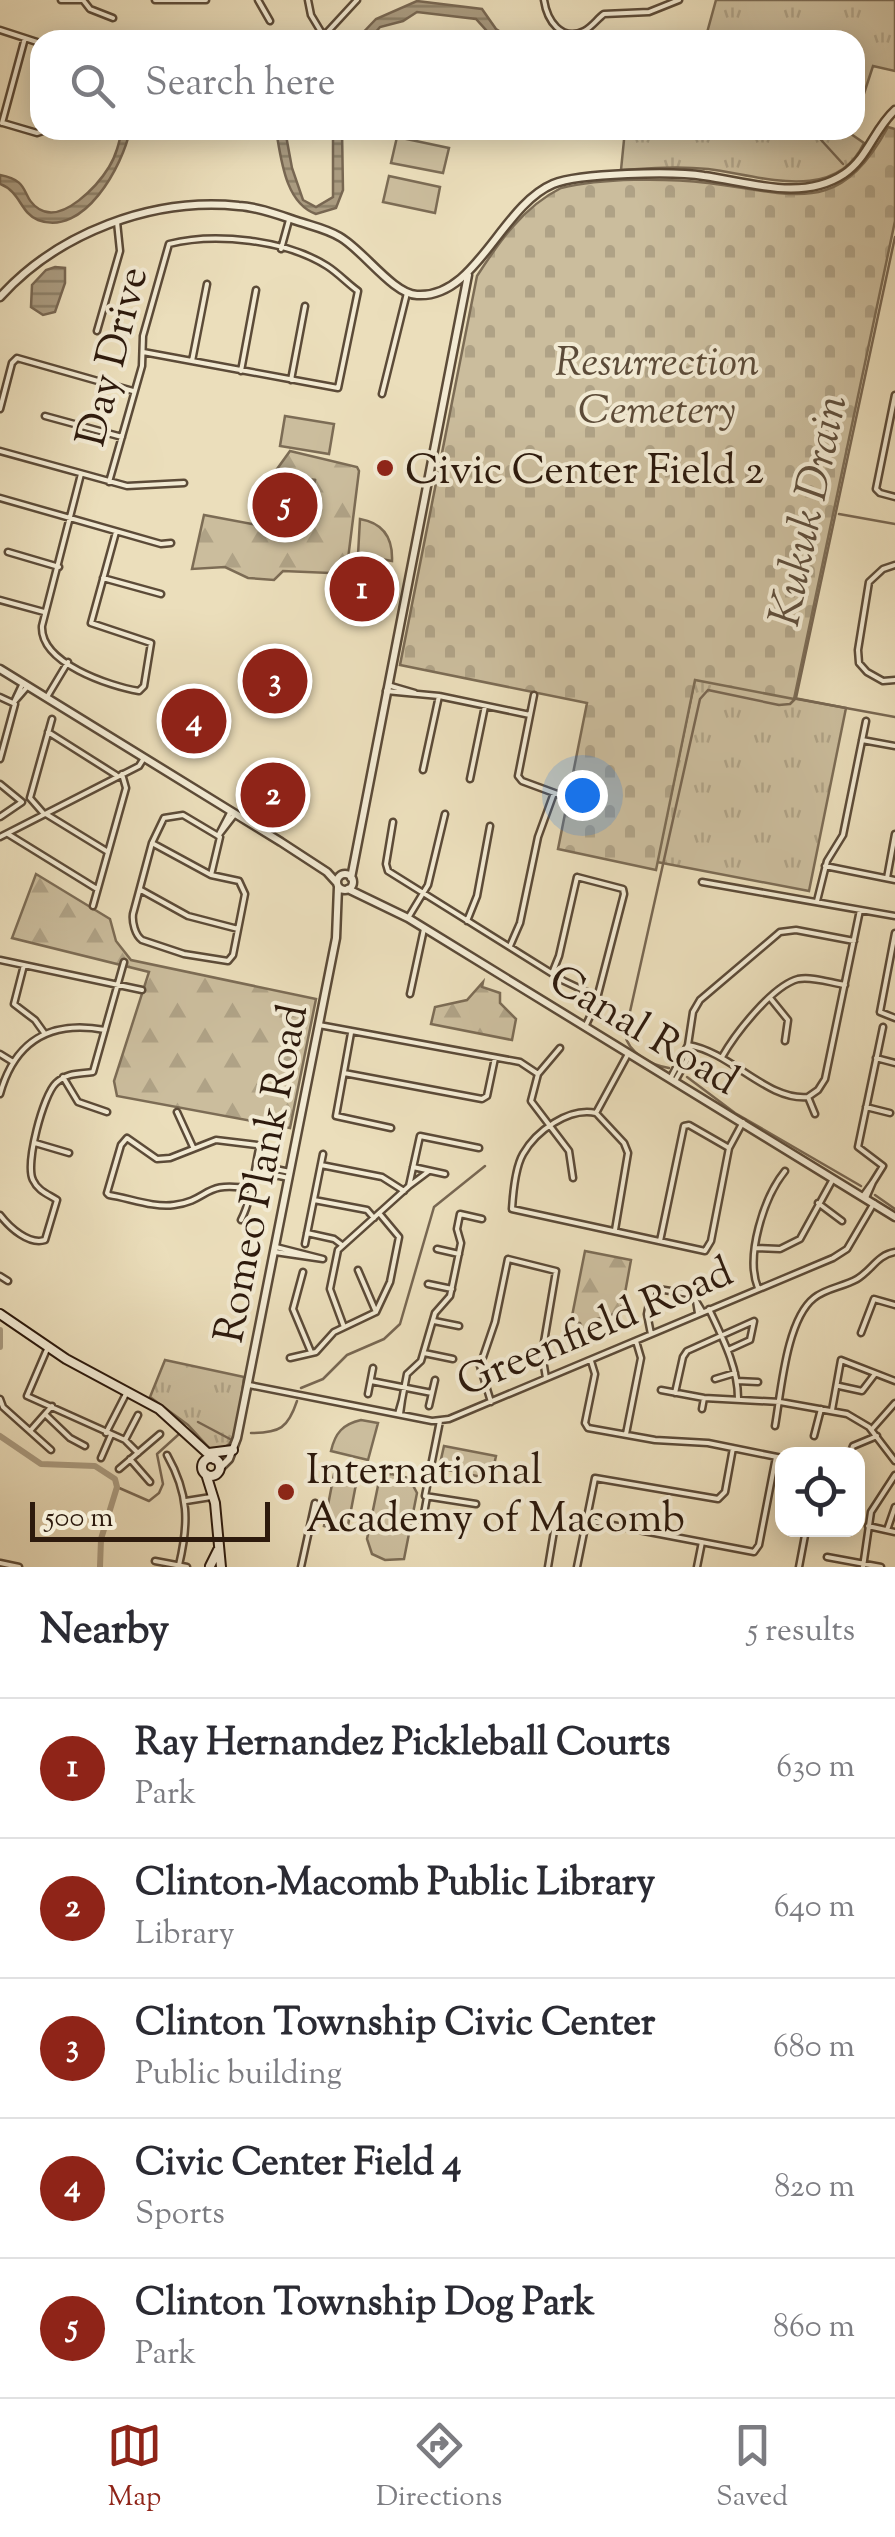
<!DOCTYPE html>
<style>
:root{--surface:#fff;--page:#f7f7f7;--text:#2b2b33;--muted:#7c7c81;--line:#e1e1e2;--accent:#8f2418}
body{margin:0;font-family:"Sorts Mill Goudy",serif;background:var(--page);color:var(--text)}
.controls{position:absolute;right:30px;bottom:30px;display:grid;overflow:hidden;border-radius:20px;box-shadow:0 5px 25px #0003}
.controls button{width:90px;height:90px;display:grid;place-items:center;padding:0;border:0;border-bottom:2px solid var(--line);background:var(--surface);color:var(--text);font:50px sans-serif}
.scale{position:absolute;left:30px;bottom:25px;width:240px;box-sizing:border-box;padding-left:10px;border:5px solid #2d1a0d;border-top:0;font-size:28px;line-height:35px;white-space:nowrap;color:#2d1a0d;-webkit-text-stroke:8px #f2ead3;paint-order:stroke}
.you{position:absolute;left:582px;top:795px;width:35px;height:35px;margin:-25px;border:8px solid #fff;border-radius:50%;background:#1a73e8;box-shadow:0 0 0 15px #1a73e833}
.badge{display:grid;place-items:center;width:65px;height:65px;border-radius:50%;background:var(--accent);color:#fff;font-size:32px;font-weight:700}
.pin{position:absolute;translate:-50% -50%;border:5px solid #fff;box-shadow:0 2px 10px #0006}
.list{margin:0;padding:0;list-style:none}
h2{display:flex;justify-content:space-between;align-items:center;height:130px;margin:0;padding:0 40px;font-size:42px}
h2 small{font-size:32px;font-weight:400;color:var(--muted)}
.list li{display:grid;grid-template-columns:65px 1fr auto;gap:30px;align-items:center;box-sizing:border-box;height:140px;padding:0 40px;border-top:2px solid var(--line)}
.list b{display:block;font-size:38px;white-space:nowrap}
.list p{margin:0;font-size:32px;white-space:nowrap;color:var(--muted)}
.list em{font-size:32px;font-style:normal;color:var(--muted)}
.icon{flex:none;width:55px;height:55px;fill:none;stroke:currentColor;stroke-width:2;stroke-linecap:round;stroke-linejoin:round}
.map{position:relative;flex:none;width:895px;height:1567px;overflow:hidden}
.search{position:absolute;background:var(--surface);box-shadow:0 5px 25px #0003;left:30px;right:30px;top:30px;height:110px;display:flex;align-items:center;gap:25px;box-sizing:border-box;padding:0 35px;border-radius:30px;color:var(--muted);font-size:38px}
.sheet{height:830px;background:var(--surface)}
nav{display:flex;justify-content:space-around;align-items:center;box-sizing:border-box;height:140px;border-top:2px solid var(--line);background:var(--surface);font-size:28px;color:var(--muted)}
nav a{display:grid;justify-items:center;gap:5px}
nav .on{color:var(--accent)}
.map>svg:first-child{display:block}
</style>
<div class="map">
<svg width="895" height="1567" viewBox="0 0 895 1567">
<defs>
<pattern id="grass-tufts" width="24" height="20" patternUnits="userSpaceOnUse" patternTransform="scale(2.5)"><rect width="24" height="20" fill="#cbbd9d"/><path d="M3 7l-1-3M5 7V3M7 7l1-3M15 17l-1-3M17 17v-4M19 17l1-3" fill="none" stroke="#afa286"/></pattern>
<pattern id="forest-firs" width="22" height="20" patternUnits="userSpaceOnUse" patternTransform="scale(2.5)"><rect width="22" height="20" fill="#cbbd9d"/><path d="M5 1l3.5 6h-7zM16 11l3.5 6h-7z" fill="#afa286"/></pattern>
<pattern id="cemetery-stones" width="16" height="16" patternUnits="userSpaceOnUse" patternTransform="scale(2.5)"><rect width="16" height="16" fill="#cbbd9d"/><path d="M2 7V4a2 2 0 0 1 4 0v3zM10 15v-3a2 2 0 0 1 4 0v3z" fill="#afa286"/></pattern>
<pattern id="water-rules" width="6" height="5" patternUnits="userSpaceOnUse" patternTransform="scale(2.5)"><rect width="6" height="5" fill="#aa9b80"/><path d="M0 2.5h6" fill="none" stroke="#8b7e67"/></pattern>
</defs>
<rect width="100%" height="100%" fill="#ebdebb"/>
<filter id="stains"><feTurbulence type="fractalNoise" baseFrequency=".002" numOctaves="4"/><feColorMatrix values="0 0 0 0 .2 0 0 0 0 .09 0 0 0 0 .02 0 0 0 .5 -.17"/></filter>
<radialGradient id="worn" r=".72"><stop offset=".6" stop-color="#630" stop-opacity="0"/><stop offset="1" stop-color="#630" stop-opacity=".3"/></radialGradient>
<path fill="url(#grass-tufts)" stroke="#7c6c55" stroke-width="2.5" d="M716,0H895V71L873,66L855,121V40H705Z
M625,130H852L851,134L864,143C835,205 758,175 708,169C679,166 650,168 621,170Z
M695,679L846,708L809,891L657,862Z
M165,1360L244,1377C242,1392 238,1436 228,1445C224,1449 217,1450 212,1451L188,1425L150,1397Z"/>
<path fill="url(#forest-firs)" stroke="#7c6c55" stroke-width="2.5" d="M290,451L357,467L359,471L348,559L330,573L283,571L274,580L248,578L225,567L192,569L204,515L300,533L305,531L315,480L280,473L277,469Z
M36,874L110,919L116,941L131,960L316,999L290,1128L117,1096L114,1081L149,972L12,938Z
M483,982L482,987L500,993V1003L516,1019L512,1040L431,1024L435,1007L467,1000Z
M585,1251L631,1260L623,1304L615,1314L590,1321L585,1334L580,1323L571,1321Z"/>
<path fill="url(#cemetery-stones)" stroke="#7c6c55" stroke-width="2.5" d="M888,127L895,129V221L794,699L695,680L656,870L558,849L587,703L400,665L477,276C499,242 523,207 561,188C602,178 666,178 708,183C794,193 838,219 888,127Z"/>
<path fill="#cbbd9d" stroke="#7c6c55" stroke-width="2.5" d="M397,137L449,148L443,173L391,163Z
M389,176L440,187L435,213L383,202Z
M285,416L334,424L329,454L280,446Z
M268,479L311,488L302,531L259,522Z
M360,519C383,523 393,537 392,561L358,555Z
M361,1420L378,1423L368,1460L331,1451C335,1433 343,1424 361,1420Z
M444,1446L496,1456L491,1479L439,1468Z
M334,1474L357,1479L347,1531L324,1526Z
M391,1474L409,1478L417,1493L404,1559L385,1560L372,1554L367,1539L380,1476Z"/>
<path fill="url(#water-rules)" stroke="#786752" stroke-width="2.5" d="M417,1L482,9L496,29L513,40H495L476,19L417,12L403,21L380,27L369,40H356L376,19Z
M122,130H130C123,165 84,238 38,220C20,213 21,192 0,184V175C32,181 20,197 39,209C63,224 98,185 109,167C116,156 119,143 122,130Z
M276,130H285L292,168L303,200L316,207L333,197V130H342L343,190L336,208L316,214C285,203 281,158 276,130Z
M55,267L65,268V283L55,312L43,315L31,307L32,285L46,270Z"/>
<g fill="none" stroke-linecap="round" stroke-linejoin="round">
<path stroke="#786752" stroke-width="2.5" d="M812,130L843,164
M839,514L895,524
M796,698L895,237
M797,699L895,717
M669,1068C651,1065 628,1053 625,1034L700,699L708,690L779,705L790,704L796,698
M687,1077L735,1113L861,1186
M875,1195L895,1209
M301,1388L323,1379L347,1355L384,1339L400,1324L434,1207L485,1166
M198,1422L230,1439
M251,1433C280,1433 288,1428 297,1401
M117,1487L149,1501L159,1493L163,1484L157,1454L178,1435"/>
<path stroke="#aa9b80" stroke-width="6" d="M0,1330V1347
M0,1436L41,1464L95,1466L115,1479L117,1487L101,1539L100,1567"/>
<defs>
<path id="minor" d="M61,0H82
M83,0L90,9L113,18
M155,0H206
M258,0L270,21
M308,0L311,15L323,35
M544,0C547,20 561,42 584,31C592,27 597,19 604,14L649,12L679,0
M0,30L40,43
M320,40L357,0
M2,123L25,38
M3,123L37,133L46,130
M281,249L289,220
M97,331L120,251L117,222
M192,361L207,284
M241,371L256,290
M291,380L305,306
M382,394L407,293
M895,395L876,489L880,493L895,497
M0,409L12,363L17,358L133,391
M45,416L122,437
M0,451L127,486L184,483
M81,474L42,626C40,663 109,686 139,691L144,686L151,643L91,623L116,532
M109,482L142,366L143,336L169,244C215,232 286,240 327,266C338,273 347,283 358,291L338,388L143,352
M0,498L161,544L171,543
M8,552L59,567
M895,565L883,569L869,582L858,650L859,663L867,672L883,681L895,680
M103,578L161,594
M0,600L44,612
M23,683L14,702L27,687
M391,686L415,693
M386,691L439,696L530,715
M534,695L518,776L522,781L568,798
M0,697L15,704L0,759
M47,697L68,662
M48,732L116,775
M862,740L895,746
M423,770L439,696
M470,779L485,706
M0,784L22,802L0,817
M231,811L218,836L235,814
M44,814L30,798L52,719
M46,814L108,852
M393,822L386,864L388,871L564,981L598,997
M8,834L97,889
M0,837L139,766L144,758
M152,843L211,875L239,881L245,894L233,955L228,961L184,954L142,940C135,935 132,922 133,914L152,843L164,818L183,815L220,837L211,875
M825,866L895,880
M887,878L895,834
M702,882L895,916
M141,890L188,916L238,929
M817,901L827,861L843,835L866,721
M93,906L126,788L122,774
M408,918L428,885L445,814
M467,921L477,896L490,826
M895,933L880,1012L895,1018
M510,946L520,923L538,837L554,793
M0,960L142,990
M24,965L14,1004L35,1020L45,1034
M553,971L559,956L577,877L623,889L624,894L595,1006L585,1027
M410,994L424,929
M771,999L788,1020L785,1041
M319,1025L520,1062L538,1074
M351,1033L336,1116L391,1128
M560,1048L538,1074L531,1101L569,1151L573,1178
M0,1054L13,1062
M722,1057C735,1034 772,986 798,979C812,976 831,983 845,985
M876,1058L895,1063
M344,1073L482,1099L487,1096L495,1058
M63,1077L78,1102L107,1112
M670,1079L688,1045L687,1060L675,1081
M0,1094C15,1040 51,1020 105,1030
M808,1097C767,1101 731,1052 688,1045L693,1012L700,1000L780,932L796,930L854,941
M808,1097L818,1090L825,1079L860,910
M808,1097L815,1114
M866,1107L890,1113
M177,1112L193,1147
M596,1113C569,1107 536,1131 523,1154C515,1168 513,1193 512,1209L705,1251L711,1241L729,1148L743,1122
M596,1113L624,1143L628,1153L615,1230
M596,1113L628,1054
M35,1143L69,1153
M256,1165L290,1172
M321,1165L382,1177L404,1191
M413,1167L445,1174
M255,1171L289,1178
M873,1182L883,1166L858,1147L883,1027
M409,1186L429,1171
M863,1196L873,1182L866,1198
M314,1200L367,1210L374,1218
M818,1203L842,1221
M0,1215C10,1228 29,1245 45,1240L57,1200C48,1194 38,1191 33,1180C25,1164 43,1095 56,1083C68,1072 80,1074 93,1072L124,962
M241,1220C252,1199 254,1172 259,1149L257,1145L216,1140L170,1158L157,1159L127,1138L121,1145L107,1193L109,1195C129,1198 154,1208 174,1205C211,1200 202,1180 251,1189
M307,1233L334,1239L342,1245
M660,1241L684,1126L689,1125L729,1148
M305,1244L323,1154
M756,1248L780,1249L800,1239L833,1179
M437,1249L459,1254
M275,1252L323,1259L276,1247
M358,1270L376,1312
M303,1272L293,1309L311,1352
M0,1276L8,1281
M428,1284L452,1289
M758,1288C745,1256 764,1197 785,1171
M709,1309C722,1337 738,1367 738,1398
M698,1313L696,1301L702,1311
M434,1321L459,1326
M344,1327L330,1289L338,1250L409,1186L420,1136L479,1148
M861,1333L874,1299L895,1305
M651,1334L647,1314L652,1288L689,1294L696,1301
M48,1347L27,1396L125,1440L138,1453
M424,1353L453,1359
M290,1358L316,1352L334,1332L376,1312L390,1282L399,1237L379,1213
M591,1361L595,1374L585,1423L588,1428L655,1440L708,1443L782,1458
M715,1379L735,1373
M371,1381L432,1393
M737,1381L758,1382
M249,1385L432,1421L449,1419L833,1258L847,1249L874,1203
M839,1386L862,1391L875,1374
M661,1390L704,1398L780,1402L847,1414L869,1427L895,1461
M675,1393L683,1357L687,1351L754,1321L750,1340L728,1350
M368,1394L373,1368
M0,1399L3,1407L51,1450
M402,1400L407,1374L421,1361L435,1313L450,1296L461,1243L457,1229L460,1214L482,1219
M491,1402L480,1366L495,1322L508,1259L556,1271L542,1354L546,1378
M429,1406L435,1380
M702,1409L704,1398
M832,1410L841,1360L895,1381
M398,1414L402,1400L400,1414
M46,1415L70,1438L85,1446
M440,1421L425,1496L476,1504
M775,1426C781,1393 786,1320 814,1298C826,1288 843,1287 857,1279C872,1270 877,1255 895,1252
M872,1429L895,1403
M30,1431L52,1406
M106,1433L127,1392
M626,1434L641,1358L636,1341
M814,1436L821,1409
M125,1440L138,1415
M850,1454L853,1446L877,1436
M167,1455C189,1494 189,1523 179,1565
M101,1458L111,1435
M130,1459L150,1482
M119,1469L160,1434
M186,1501L211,1497
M586,1520L754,1552L759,1545L776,1457
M422,1525L427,1497
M868,1526L895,1532
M887,1530L895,1507
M827,1557L881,1567
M155,1561L187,1567
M0,1563L19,1567
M301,1567L315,1503
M548,1567L557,1513
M577,1567L595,1478L718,1499L725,1492L733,1448
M697,1567L702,1542
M799,1567L806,1530
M863,1567L871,1512L895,1475"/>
<path id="tertiary" d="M0,297C58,233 152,197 239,206C258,207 279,215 297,221C312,226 327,229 340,237C363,250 393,294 417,295C476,299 501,206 553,184C580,173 674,171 704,176C749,182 802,202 844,174C868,158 874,129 895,110
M0,669L281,842L327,872L337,883
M337 882a8 8 0 1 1 16 0a8 8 0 1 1-16 0Z
M351,878L468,275
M348,889L408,918L895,1217
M220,1468L229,1459L237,1438L336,938L338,887"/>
<path id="secondary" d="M0,1314L66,1359L159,1409L214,1459
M209,1453L233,1450
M202 1467a9 9 0 1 1 18 0a9 9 0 1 1-18 0Z
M206,1474L215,1503L221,1567
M210,1566L218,1550"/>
</defs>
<use href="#minor" stroke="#5c4b38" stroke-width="9"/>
<use href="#tertiary" stroke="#5c4b38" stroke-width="11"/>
<use href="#secondary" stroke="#2d1a0d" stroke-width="12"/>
<use href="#minor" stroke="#f2ead3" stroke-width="4"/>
<use href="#tertiary" stroke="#f2ead3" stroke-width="6"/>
<use href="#secondary" stroke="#f2ead3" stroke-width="8"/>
</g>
<g fill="#8f2418" stroke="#f2ead3" stroke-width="4">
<circle cx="385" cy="468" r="10"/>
<circle cx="286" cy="1492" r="10"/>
</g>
<g text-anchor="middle" stroke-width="8" stroke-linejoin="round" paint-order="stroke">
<g font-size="42" fill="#2d1a0d" stroke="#f2ead3">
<text transform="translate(110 356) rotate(-76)" y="15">Day Drive</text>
<text transform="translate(645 1028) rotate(31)" y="15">Canal Road</text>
<text transform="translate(259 1173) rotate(-79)" y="15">Romeo Plank Road</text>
<text transform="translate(594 1325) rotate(-23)" y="15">Greenfield Road</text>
</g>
<g font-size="42" font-style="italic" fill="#5c4b38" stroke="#f2ead3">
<text x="657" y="375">Resurrection<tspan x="657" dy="48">Cemetery</tspan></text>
</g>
<g font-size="42" fill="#2d1a0d" stroke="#f2ead3" text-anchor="start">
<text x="405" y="483">Civic Center Field 2</text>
<text x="306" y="1483">International<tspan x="306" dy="48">Academy of Macomb</tspan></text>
</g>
<g font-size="45" font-style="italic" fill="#5f4e3b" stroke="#f2ead3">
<text transform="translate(806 510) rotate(-78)" y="16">Kukuk Drain</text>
</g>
</g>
<rect width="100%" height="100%" filter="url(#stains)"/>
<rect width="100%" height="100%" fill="url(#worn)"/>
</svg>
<div class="controls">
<button><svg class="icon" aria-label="locate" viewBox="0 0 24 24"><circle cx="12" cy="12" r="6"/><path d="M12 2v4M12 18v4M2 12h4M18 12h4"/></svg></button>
</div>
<div class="scale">500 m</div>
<div class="you"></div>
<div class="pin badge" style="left:362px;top:589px">1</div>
<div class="pin badge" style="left:273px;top:795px">2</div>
<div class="pin badge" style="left:275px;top:681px">3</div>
<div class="pin badge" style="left:194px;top:721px">4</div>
<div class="pin badge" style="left:285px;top:505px">5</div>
<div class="search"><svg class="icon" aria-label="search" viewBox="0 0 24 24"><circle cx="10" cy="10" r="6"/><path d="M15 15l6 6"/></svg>Search here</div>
</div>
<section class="sheet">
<h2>Nearby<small>5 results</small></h2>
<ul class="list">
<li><span class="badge">1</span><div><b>Ray Hernandez Pickleball Courts</b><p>Park</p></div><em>630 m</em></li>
<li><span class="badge">2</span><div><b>Clinton-Macomb Public Library</b><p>Library</p></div><em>640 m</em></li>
<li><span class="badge">3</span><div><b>Clinton Township Civic Center</b><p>Public building</p></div><em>680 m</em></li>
<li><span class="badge">4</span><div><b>Civic Center Field 4</b><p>Sports</p></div><em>820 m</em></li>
<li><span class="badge">5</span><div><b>Clinton Township Dog Park</b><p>Park</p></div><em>860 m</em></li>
</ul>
</section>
<nav>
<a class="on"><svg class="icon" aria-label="map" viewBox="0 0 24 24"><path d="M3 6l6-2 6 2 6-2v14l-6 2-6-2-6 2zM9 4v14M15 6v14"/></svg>Map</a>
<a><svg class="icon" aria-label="directions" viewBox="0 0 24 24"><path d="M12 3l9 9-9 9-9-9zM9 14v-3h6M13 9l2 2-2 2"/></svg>Directions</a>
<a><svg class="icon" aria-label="saved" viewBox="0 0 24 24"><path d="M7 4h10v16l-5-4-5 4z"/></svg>Saved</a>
</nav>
